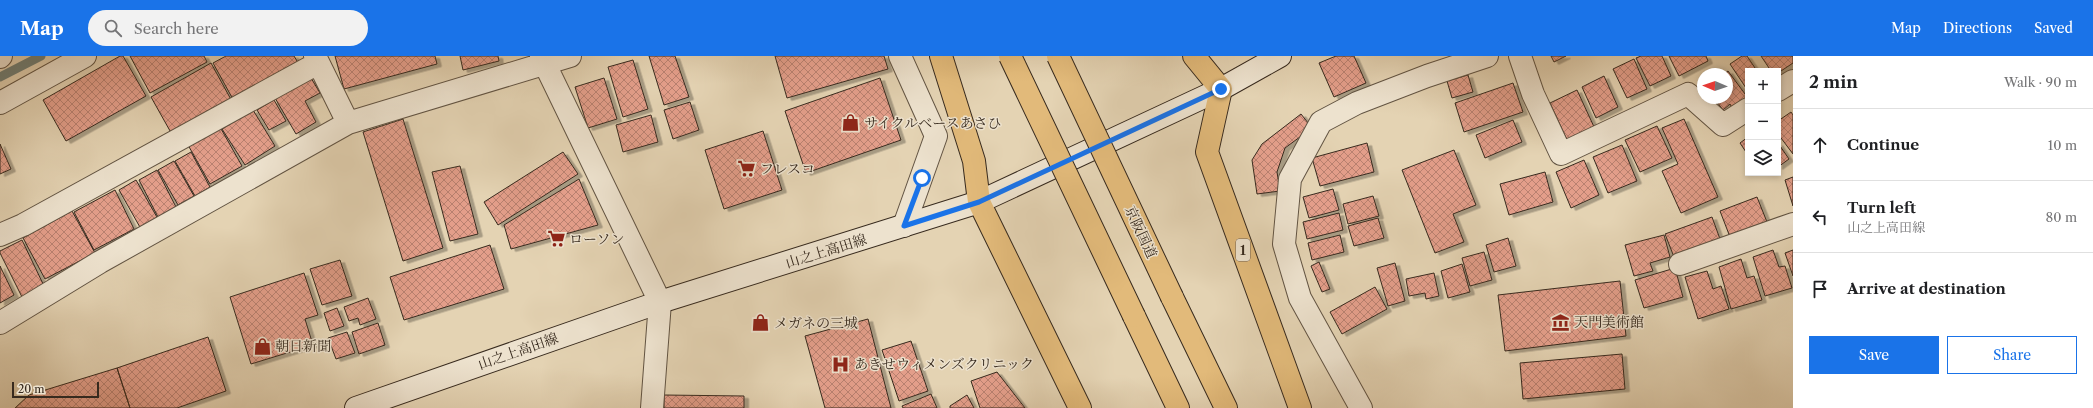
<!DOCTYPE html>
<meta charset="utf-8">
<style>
:root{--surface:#fff;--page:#f2f2f2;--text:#202124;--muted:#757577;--line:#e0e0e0;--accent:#1a73e8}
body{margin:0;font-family:"Libre Caslon Text","Noto Serif JP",serif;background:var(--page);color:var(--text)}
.controls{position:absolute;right:12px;top:12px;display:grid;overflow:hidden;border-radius:0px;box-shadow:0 2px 6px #0003}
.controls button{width:36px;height:36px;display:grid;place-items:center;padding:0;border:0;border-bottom:1px solid var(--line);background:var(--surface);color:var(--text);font:20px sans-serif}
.compass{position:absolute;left:1697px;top:12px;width:36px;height:36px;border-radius:50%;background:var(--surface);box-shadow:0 2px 6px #0003;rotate:272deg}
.scale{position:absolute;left:12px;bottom:10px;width:87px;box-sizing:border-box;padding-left:4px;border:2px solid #372a1e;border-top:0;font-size:11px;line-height:14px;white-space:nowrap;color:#372a1e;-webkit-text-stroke:3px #ede2ce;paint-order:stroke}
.stop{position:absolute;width:12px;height:12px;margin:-9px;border:3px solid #1a73e8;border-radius:50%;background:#fff}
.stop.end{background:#1a73e8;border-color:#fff;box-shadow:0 1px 4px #0008}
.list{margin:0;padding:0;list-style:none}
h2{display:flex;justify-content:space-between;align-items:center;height:52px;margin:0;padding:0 16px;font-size:17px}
h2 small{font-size:13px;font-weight:400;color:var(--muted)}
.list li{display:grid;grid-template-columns:26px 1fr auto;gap:12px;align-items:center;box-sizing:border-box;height:72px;padding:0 16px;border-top:1px solid var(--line)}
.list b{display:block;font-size:15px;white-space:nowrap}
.list p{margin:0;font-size:13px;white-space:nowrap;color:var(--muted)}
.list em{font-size:13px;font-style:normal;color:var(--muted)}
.actions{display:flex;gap:8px;padding:12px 16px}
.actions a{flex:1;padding:9px 0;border:1px solid var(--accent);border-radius:0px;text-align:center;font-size:14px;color:var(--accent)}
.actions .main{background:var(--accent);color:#fff}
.icon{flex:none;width:22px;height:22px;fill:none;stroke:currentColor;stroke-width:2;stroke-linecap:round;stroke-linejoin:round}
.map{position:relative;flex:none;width:1793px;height:352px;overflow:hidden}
header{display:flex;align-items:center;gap:24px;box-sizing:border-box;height:56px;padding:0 20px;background:var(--accent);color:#fff}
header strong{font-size:19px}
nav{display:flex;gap:22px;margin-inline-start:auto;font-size:14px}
.search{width:280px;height:36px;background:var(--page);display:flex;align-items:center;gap:10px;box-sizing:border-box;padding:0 14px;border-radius:22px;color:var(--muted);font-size:15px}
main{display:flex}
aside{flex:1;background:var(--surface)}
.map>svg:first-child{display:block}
</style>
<header>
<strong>Map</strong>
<div class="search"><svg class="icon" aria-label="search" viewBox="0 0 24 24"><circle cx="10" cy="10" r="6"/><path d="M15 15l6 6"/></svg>Search here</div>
<nav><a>Map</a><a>Directions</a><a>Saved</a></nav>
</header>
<main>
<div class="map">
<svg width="1793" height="352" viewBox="0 0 1793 352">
<defs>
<pattern id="building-cross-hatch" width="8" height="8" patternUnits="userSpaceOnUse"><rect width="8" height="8" fill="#e39e8a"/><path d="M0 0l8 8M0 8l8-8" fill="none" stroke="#b98170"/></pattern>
<filter id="shadow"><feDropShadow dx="4.5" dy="2.5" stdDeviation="0" flood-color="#0004"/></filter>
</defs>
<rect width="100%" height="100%" fill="#e4d3b3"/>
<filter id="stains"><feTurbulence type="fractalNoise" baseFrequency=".005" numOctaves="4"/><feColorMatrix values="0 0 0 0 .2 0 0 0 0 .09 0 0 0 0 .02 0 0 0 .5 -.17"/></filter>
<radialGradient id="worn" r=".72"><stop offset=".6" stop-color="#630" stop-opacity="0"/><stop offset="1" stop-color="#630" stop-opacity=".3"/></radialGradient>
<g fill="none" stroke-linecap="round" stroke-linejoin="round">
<path stroke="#707f77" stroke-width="9" d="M0,21L41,0"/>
</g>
<path fill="url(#building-cross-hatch)" stroke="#372a1e" filter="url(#shadow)" d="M120,0H123L146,40L66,85L43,44Z
M130,0H204L207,6L150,37Z
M226,0H294L300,10L235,47L213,7Z
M335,0H435L437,8L344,33Z
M460,0H498L499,5L463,14Z
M649,0H675L689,41L664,49Z
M775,0H884L888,13L787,42Z
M1336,0H1354L1366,27L1334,41L1319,7Z
M1551,0H1566L1554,6Z
M1641,0H1662L1671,20L1650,30L1636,2Z
M1669,0H1706L1708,5L1679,20Z
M1742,0H1747L1757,15H1748V35L1730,8Z
M1761,0H1793V7L1778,17V15H1771Z
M1634,3L1647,33L1627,42L1613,13Z
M633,4L648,53L623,61L608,11Z
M211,7L234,49L174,82L151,41Z
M1728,15L1748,42V45L1734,55L1730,48L1723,54L1714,42H1727V18H1724Z
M1468,19L1473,36L1452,42L1447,25Z
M1604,20L1618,51L1596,62L1582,31Z
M311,22L320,37L305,45L316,66L296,78L275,42Z
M604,22L617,63L588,72L575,31Z
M880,22L901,84L806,117L785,55Z
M1513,27L1523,56L1464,76L1455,47Z
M1577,34L1595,73L1568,86L1550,47Z
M274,44L286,65L269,74L257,54Z
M690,46L699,74L673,83L664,54Z
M253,54L275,90L245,109L222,73Z
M1791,56L1793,59V98L1778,78V65Z
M1301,58L1312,72L1285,92L1277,116L1280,135L1257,138L1252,104L1262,88Z
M651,59L658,86L623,96L616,69Z
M403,63L443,192L403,205L363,76Z
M1684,63L1718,141L1681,157L1662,115L1678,108L1662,72Z
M1513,64L1522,86L1485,102L1476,79Z
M1657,70L1672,102L1640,116L1625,84Z
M220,71L242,110L210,128L188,89Z
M763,75L782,134L724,153L705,94Z
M1748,81V99L1740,87Z
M1367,87L1374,116L1320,130L1312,102Z
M1778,87L1789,103L1778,111Z
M0,88L11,113L0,118Z
M1622,89L1637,125L1608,137L1593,101Z
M1454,94L1476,149L1453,158L1464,186L1435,197L1402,114Z
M191,96L210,131L195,140L175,105Z
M563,96L578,118L498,169L484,146Z
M1584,104L1599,139L1571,152L1556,116Z
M174,105L194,140L178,149L158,114Z
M460,110L478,178L450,185L432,116Z
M157,114L176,151L158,161L139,124Z
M1545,116L1553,146L1509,159L1500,128Z
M1793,121V150L1785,124Z
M579,123L598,169L511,193L504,169Z
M136,124L158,163L141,173L119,134Z
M1333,133L1339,154L1309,162L1303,141Z
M115,134L134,173L94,194L74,156Z
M1373,140L1379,160L1348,168L1343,148Z
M1757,141L1767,166L1730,181L1720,155Z
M72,155L95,197L45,223L23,182Z
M1339,157L1343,174L1307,183L1303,166Z
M1712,161L1720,183L1674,201L1665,178Z
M1378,162L1384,182L1354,190L1348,170Z
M1340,179L1344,196L1312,204L1308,187Z
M1664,179L1670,201L1650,207L1653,215L1634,220L1625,189Z
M1508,182L1516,210L1494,216L1486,189Z
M22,184L45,232L23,243L0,197V195Z
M490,189L504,233L404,264L390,221Z
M1773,194L1779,211L1785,210L1792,232L1765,240L1753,201Z
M1793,194V220L1785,197Z
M1484,196L1492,224L1470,230L1462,202Z
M1741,203L1747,222L1754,220L1762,244L1731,253L1719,211Z
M340,204L352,240L322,249L310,213Z
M1319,206L1330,233L1322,236L1311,210Z
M1395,207L1405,245L1388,250L1377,212Z
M1462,208L1470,236L1448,242L1441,215Z
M0,210L14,239L0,247Z
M1675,212L1683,241L1644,252L1635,224Z
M1707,215L1713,233L1721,230L1729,253L1698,263L1685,221Z
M304,217L318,259L305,263L313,289L251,308L230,241Z
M1434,217L1439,240L1426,243L1425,237L1409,240L1406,223Z
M1620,225L1626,280L1505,295L1498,239Z
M1375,231L1387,253L1342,278L1330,256Z
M368,242L376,263L360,269L358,262L349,265L344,251Z
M337,252L344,270L330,275L324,257Z
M868,263L891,352H825L805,280Z
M378,267L385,289L359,298L352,276Z
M347,276L355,297L336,303L328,282Z
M208,281L226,335L177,352H130L117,312Z
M911,285L928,335L899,345L882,294Z
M1622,298L1625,333L1523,343L1520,307Z
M117,312L130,352H15L29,339Z
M997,316L1025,352H980L971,325Z
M931,338L937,352H903L902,350Z
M664,339L744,340V352H664Z
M967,339L974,352H950V350Z"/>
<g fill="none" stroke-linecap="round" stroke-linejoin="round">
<defs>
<path id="street" d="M315,0L348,67
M541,0L660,246L652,352
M900,0L936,80L904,170
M1520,0L1533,38L1561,98L1688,38L1723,69L1748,53
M0,1L1,0
M1778,34L1793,25
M0,47L85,0
M0,179L23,169L318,7
M1680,208L1793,168
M0,267L100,206L348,67L570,0
M1361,352L1300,242L1284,188L1290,123L1321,66L1357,47L1427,20L1487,0"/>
<path id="secondary" d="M356,352L660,246L979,146L1221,33L1280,0"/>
<path id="highway" d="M941,0L974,105L979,146L1080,352
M1194,0L1221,33L1207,96L1300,352
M1172,241L1226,352
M1134,260L1178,352"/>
</defs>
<use href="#street" stroke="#625443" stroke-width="24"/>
<use href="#secondary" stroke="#372a1e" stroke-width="24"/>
<use href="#highway" stroke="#372a1e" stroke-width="24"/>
<use href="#street" stroke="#ede2ce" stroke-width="22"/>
<use href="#secondary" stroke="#ede2ce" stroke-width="22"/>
<use href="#highway" stroke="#e2ba7a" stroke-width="22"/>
<defs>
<path id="highway-bridge" d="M1010,0L1134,260
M1058,0L1172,241"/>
</defs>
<use href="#highway-bridge" stroke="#372a1e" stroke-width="24" stroke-linecap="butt"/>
<use href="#highway-bridge" stroke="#e2ba7a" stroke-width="22"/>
</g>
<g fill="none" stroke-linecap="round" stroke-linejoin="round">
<path stroke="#1a73e8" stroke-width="5" d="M922,122L904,170L979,146L1221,33"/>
</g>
<defs>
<symbol id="shop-bare" viewBox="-9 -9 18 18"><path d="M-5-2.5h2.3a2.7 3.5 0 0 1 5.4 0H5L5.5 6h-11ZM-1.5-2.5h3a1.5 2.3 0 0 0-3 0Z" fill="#8f2418" stroke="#ede2ce" stroke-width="2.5" paint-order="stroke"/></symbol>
<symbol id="supermarket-bare" viewBox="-9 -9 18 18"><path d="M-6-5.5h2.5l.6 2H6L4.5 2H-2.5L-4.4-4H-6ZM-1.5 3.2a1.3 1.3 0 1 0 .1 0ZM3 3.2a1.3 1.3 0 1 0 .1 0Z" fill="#8f2418" stroke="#ede2ce" stroke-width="2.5" paint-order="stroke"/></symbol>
<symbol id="museum-bare" viewBox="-9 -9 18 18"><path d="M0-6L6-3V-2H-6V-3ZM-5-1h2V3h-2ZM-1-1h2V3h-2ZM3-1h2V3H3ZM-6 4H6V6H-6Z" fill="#8f2418" stroke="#ede2ce" stroke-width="2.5" paint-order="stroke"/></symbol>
<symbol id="hospital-bare" viewBox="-9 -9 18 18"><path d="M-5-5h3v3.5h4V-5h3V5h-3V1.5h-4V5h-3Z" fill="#8f2418" stroke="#ede2ce" stroke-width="2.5" paint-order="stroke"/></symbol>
</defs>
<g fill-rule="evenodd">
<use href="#shop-bare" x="838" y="54" width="25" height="25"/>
<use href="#supermarket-bare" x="734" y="100" width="25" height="25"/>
<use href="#supermarket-bare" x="544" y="170" width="25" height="25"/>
<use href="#museum-bare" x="1548" y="254" width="25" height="25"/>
<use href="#shop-bare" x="748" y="254" width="25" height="25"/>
<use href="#shop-bare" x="250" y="278" width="25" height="25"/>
<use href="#hospital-bare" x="828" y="296" width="25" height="25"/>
</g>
<g text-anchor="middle" stroke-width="3" stroke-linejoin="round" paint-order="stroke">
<rect fill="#ede2ce" stroke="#6e6153" stroke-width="1" x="1236" y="183" width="14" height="22" rx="3"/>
<g font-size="13" font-weight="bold" fill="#372a1e">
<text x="1243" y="199">1</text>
</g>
<g font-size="14" fill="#372a1e" stroke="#ede2ce" text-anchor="start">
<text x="864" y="72">サイクルベースあさひ</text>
<text x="760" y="118">フレスコ</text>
<text x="569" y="188">ローソン</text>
<text x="1574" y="271">天門美術館</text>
<text x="774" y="272">メガネの三城</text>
<text x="275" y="295">朝日新聞</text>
<text x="854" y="313">あきせウィメンズクリニック</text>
</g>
<g font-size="14" fill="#372a1e" stroke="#ede2ce">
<text transform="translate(1141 176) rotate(65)" y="5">京阪国道</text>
<text transform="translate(826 195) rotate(-17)" y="5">山之上高田線</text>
<text transform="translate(518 295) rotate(-19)" y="5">山之上高田線</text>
</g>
</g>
<rect width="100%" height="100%" filter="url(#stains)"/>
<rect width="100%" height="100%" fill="url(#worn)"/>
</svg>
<div class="controls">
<button>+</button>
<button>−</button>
<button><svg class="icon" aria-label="layers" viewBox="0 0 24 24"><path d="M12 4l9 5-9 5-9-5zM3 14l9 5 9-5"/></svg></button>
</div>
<svg class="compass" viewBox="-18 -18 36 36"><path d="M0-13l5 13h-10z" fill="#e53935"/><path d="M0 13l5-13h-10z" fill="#757577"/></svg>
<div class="scale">20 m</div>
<div class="stop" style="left:922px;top:122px"></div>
<div class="stop end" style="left:1221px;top:33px"></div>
</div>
<aside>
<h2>2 min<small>Walk · 90 m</small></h2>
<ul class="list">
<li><svg class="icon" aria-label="ahead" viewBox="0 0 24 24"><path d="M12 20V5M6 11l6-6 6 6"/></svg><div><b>Continue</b></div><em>10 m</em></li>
<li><svg class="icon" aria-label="left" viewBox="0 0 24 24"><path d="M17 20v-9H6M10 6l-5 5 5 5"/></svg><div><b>Turn left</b><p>山之上高田線</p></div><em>80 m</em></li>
<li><svg class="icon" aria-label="arrive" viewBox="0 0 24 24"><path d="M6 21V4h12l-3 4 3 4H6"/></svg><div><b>Arrive at destination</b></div></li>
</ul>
<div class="actions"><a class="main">Save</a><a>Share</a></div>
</aside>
</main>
